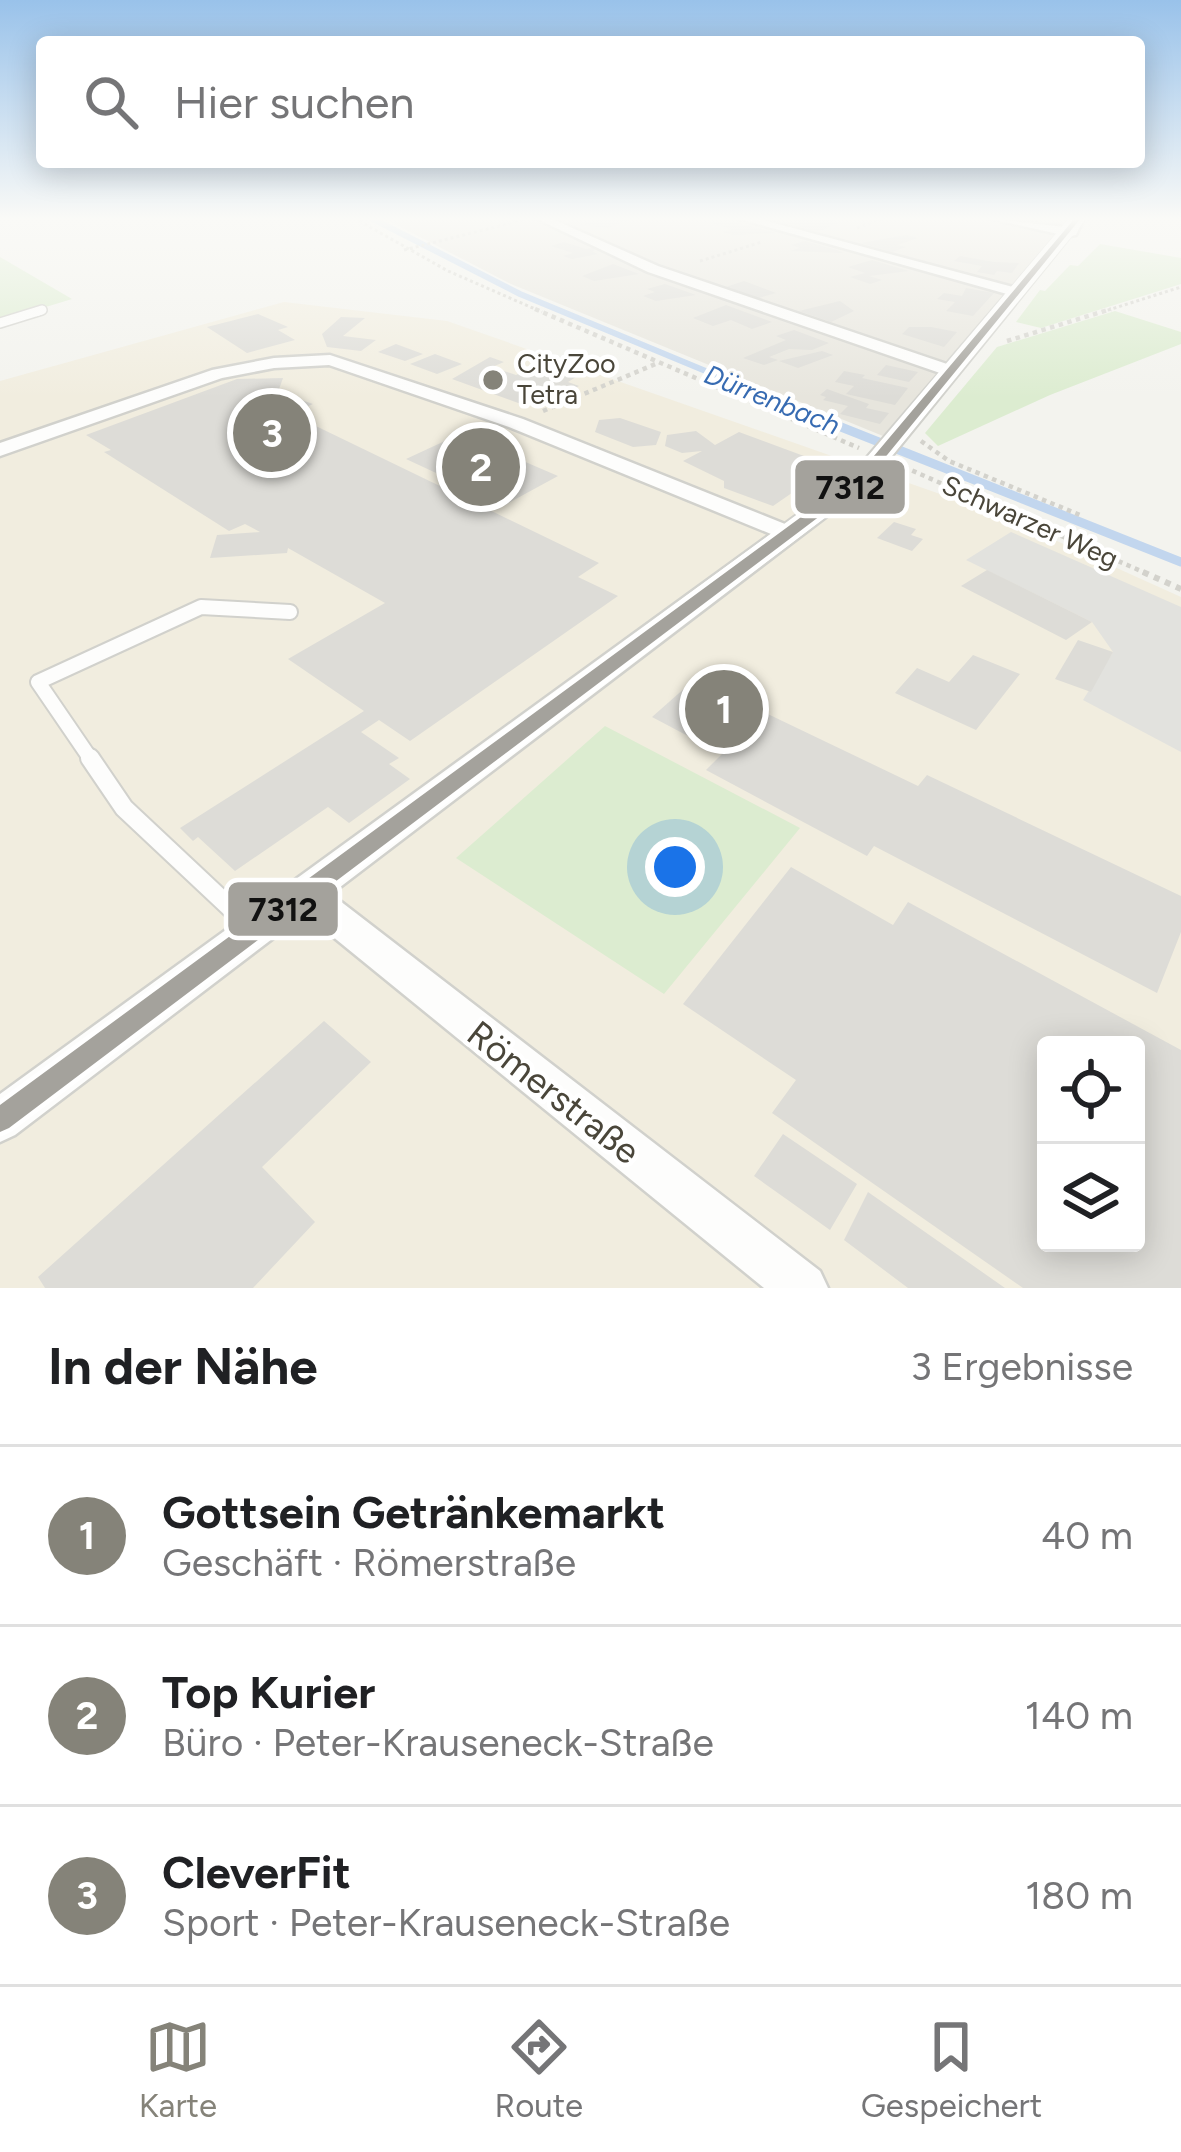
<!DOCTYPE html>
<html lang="de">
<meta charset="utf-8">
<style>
:root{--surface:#fff;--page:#f2f2f2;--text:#202124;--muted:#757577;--line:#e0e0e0;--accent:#858379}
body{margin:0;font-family:Figtree,sans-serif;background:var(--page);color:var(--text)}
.controls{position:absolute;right:36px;bottom:36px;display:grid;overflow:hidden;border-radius:12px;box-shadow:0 6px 30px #0003}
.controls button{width:108px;height:108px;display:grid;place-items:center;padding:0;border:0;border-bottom:3px solid var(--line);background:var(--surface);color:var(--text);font:60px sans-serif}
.you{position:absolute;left:675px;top:867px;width:42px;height:42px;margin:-30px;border:9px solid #fff;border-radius:50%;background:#1a73e8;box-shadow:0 0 0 18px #1a73e833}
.badge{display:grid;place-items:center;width:78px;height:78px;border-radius:50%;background:var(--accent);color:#fff;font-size:39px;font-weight:700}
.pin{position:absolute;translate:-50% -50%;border:6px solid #fff;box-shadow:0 3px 12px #0006}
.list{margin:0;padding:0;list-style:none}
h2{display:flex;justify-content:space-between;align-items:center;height:156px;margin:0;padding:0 48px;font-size:51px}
h2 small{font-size:39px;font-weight:400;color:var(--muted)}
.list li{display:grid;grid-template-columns:78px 1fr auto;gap:36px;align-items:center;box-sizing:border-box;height:180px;padding:0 48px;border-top:3px solid var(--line)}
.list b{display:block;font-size:45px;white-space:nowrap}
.list p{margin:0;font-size:39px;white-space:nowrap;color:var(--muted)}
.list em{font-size:39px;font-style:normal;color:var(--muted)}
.icon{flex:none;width:66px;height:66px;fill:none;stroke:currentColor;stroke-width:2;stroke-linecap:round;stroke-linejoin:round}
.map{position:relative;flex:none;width:1181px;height:1288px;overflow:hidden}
.search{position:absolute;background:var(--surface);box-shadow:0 6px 30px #0003;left:36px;right:36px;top:36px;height:132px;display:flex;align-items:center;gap:30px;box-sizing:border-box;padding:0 42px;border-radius:12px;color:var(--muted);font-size:45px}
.sheet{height:696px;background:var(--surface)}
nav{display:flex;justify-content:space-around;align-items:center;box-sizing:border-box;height:168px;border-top:3px solid var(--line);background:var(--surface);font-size:33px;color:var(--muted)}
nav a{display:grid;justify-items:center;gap:6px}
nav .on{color:var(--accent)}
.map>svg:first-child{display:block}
</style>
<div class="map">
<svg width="1181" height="1288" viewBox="0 0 1181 1288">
<rect width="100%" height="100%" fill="#f3f3ee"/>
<path fill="#e7e5dd" d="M383,218H1069L1058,238L883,436L511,284Z"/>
<path fill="#f1eddf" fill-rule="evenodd" d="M284,302L447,321L997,514L1181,597V1288H0V381ZM1046,1045H1136V1243H1046Z"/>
<path fill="#dcecd0" d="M1100,244L1181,258V284L1041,328L1016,322L1040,290L1045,291L1070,265L1078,266Z
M0,257L72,299L0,321Z
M1115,311L1181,332V344L1050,395L938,446L925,433L997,347Z
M605,726L800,828L664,994L456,858Z"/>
<path fill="#e2e2de" d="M1011,532L1181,607V752L1083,700L1113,652L1092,622L966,560Z"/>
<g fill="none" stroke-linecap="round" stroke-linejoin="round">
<path stroke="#c2d6ee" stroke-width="6" d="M371,218L520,294L843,428"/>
<path stroke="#c2d6ee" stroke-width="9" d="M836,425L1181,562"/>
</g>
<path fill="#dddcd7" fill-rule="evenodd" d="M607,218L630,219L609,228L579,225Z
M805,218L830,219L841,222L817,232L787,223Z
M727,220L750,226L776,233L734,235L722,232L732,229L713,224Z
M906,235L918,238L897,245L906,247L892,252L861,243Z
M805,241L837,250L844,253L790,251L800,248L791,245Z
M564,242L586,249L596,247L593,252L598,254L572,259L563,256L573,253L551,246Z
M960,256L994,262L1019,263L1012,273L997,271L994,275L977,272L982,266L954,261Z
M872,260L909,271L869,276L882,280L870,284L850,277L865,273L848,267Z
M613,264L639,274L594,281L582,276Z
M744,281L776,293L759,298L726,287Z
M665,284L696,295L656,301L643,296L655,292L647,289Z
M966,288L994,293L973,316L946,311L955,302L937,299L944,293L962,296Z
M840,301L854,311L831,322L799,311Z
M726,305L772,322L752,329L731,320L713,326L693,318Z
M258,314L288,327L278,330L295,340L247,353L207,327Z
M341,317L365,318L343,336L376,340L361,351L327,347L322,334Z
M909,327H931L957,332L944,347L902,334Z
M794,330L829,343L812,350L789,349L769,357L778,360L764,365L743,358L786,340L776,336Z
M396,344L423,354L405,361L378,352Z
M822,351L833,355L798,368L779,361Z
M435,354L462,364L437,374L410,364Z
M490,357L504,362L492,367L516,375L530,369L550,373L559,368L579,375L568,382L579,386L569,391L550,389L521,404L452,379Z
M886,365L918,372L909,382L877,375Z
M844,371L865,375L862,378L908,388L895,405L846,394L854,386L835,382Z
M283,378L278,392L313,404L291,414L599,563L578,577L618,596L410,741L379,720L361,732L399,758L389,764L410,779L349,823L328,807L235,871L198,837L193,841L180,828L364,711L288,659L385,603L288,548L287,553L210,558L217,535L260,532L245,524L229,531L104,452L111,450L86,435L237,379Z
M827,389L869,404L866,408L889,413L880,424L840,414L848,406L823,400L826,397L820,395Z
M620,418L661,432L656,445L633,447L595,432L599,420Z
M696,431L715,445L739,432L831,466L773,506L724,488V481L683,461L702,451L682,453L665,446L667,435Z
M460,434L558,476L505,505L406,459Z
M894,522L916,529L911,535L923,539L912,551L877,538Z
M987,570L1092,622L1066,640L961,586Z
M1078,640L1113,652L1091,692L1055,679Z
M973,655L1020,674L976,730L895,693L917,668L949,682Z
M695,679L918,786L927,775L1181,896V932L1157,993L874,846L867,856L706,770L722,754L652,717Z
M791,867L893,925L908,902L1181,1050V1288H1023L772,1113L796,1080L683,1004ZM1046,1045H1136V1243H1046Z
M324,1021L371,1062L262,1167L315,1222L253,1288H45L38,1277Z
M783,1134L857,1184L830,1230L754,1176Z
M868,1192L1005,1288H908L844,1240Z"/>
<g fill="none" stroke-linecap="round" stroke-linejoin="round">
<defs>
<path id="service-far3" d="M37,312L42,310"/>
<path id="service-far2" d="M0,323L42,310"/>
<path id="service-far1" d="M92,761L38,682L201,607L290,612"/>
<path id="service" d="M90,758L124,808L255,931"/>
<path id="minor" d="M535,218H550L658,266L947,364L1007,294L736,218H755L1013,287L1058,234L987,218L1064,227L1072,218H1084L1076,235L1070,236L869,484L331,894L820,1271L828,1288H764L305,914L15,1135L0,1142V1094L771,534L509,427L329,365L274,368L222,378L0,456V443L212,370L274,358L330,355L523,419L785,524L853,474L940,373L648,272Z"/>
</defs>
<use href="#service-far3" stroke="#d1d1cc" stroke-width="10"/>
<use href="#service-far2" stroke="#d1d1cc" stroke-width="12"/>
<use href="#service-far1" stroke="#d1d1cc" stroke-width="18"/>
<use href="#service" stroke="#d1d1cc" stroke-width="22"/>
<use href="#minor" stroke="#d1d1cc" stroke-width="5"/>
<path stroke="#d3d2cc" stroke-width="3" stroke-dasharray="3 3" stroke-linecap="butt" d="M354,218L448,271L542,312
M857,228L882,218
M404,250L523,220
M700,261L762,242
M1102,312L1181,287"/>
<path stroke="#d3d2cc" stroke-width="4.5" stroke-dasharray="4.5 4.5" stroke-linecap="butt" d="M535,309L859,448
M1007,341L1111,309
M543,411L658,363
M921,441L949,461L1080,515
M904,467L1150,575"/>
<path stroke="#d3d2cc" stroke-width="6" stroke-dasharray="6 6" stroke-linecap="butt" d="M1143,572L1181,589"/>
<use href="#service-far3" stroke="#fdfdfc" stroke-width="8"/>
<use href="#service-far2" stroke="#fdfdfc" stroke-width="9"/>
<use href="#service-far1" stroke="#fdfdfc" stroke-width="14"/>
<use href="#service" stroke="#fdfdfc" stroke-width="18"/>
<use href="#minor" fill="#fdfdfc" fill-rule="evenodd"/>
<defs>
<path id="bus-1" d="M1075,218H1081L865,482L9,1128L0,1132V1105L857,476Z"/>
</defs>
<use href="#bus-1" stroke="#fff" stroke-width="9"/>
<use href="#bus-1" fill="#a4a29c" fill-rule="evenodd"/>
</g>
<linearGradient id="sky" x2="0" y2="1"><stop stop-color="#99c2ea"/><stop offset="0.55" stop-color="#fafaf7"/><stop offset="1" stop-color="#fafaf7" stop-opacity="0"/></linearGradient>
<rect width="1181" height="398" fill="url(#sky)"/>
<circle fill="#858379" stroke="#fff" stroke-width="4.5" cx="493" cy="380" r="12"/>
<g text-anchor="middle" stroke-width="9" stroke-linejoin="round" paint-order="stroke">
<g font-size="27" fill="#4a463a" stroke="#fff" text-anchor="start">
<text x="517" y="373">CityZoo<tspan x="517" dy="31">Tetra</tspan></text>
</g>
<g font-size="27" font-style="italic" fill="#376bb2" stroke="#fff">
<text transform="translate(772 400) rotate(22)" y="9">Dürrenbach</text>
</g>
<g font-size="27" fill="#4a463a" stroke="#fff">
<text transform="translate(1030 522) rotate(24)" y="9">Schwarzer Weg</text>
</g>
<g font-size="36" fill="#4a463a" stroke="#fff">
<text transform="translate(554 1092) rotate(38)" y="13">Römerstraße</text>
</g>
</g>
<g stroke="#fff" stroke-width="4.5">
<rect x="793" y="458" width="114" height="58" rx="12" fill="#a4a29c"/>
<rect x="226" y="880" width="114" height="58" rx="12" fill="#a4a29c"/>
</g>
<g font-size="33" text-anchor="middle" font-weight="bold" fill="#111">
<text x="850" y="499">7312</text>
<text x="283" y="921">7312</text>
</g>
</svg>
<div class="controls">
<button><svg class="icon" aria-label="locate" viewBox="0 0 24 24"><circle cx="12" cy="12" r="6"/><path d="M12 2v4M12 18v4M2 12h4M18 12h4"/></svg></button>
<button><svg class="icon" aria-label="layers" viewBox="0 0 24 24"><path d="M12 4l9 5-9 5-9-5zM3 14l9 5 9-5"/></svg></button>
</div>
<div class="you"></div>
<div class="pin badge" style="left:724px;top:709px">1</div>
<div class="pin badge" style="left:481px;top:467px">2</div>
<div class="pin badge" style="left:272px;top:433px">3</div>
<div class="search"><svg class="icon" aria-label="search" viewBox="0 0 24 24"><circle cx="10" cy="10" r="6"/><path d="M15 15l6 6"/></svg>Hier suchen</div>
</div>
<section class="sheet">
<h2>In der Nähe<small>3 Ergebnisse</small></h2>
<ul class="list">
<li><span class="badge">1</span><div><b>Gottsein Getränkemarkt</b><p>Geschäft · Römerstraße</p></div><em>40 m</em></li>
<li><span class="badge">2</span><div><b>Top Kurier</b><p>Büro · Peter-Krauseneck-Straße</p></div><em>140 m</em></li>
<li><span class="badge">3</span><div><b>CleverFit</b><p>Sport · Peter-Krauseneck-Straße</p></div><em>180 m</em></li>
</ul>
</section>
<nav>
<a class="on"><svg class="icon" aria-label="map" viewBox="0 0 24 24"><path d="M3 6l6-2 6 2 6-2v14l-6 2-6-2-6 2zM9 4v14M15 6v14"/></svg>Karte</a>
<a><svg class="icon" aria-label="directions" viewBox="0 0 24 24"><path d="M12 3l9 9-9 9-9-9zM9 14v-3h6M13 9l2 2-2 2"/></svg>Route</a>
<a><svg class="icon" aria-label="saved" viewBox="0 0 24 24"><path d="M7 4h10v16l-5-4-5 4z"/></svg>Gespeichert</a>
</nav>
